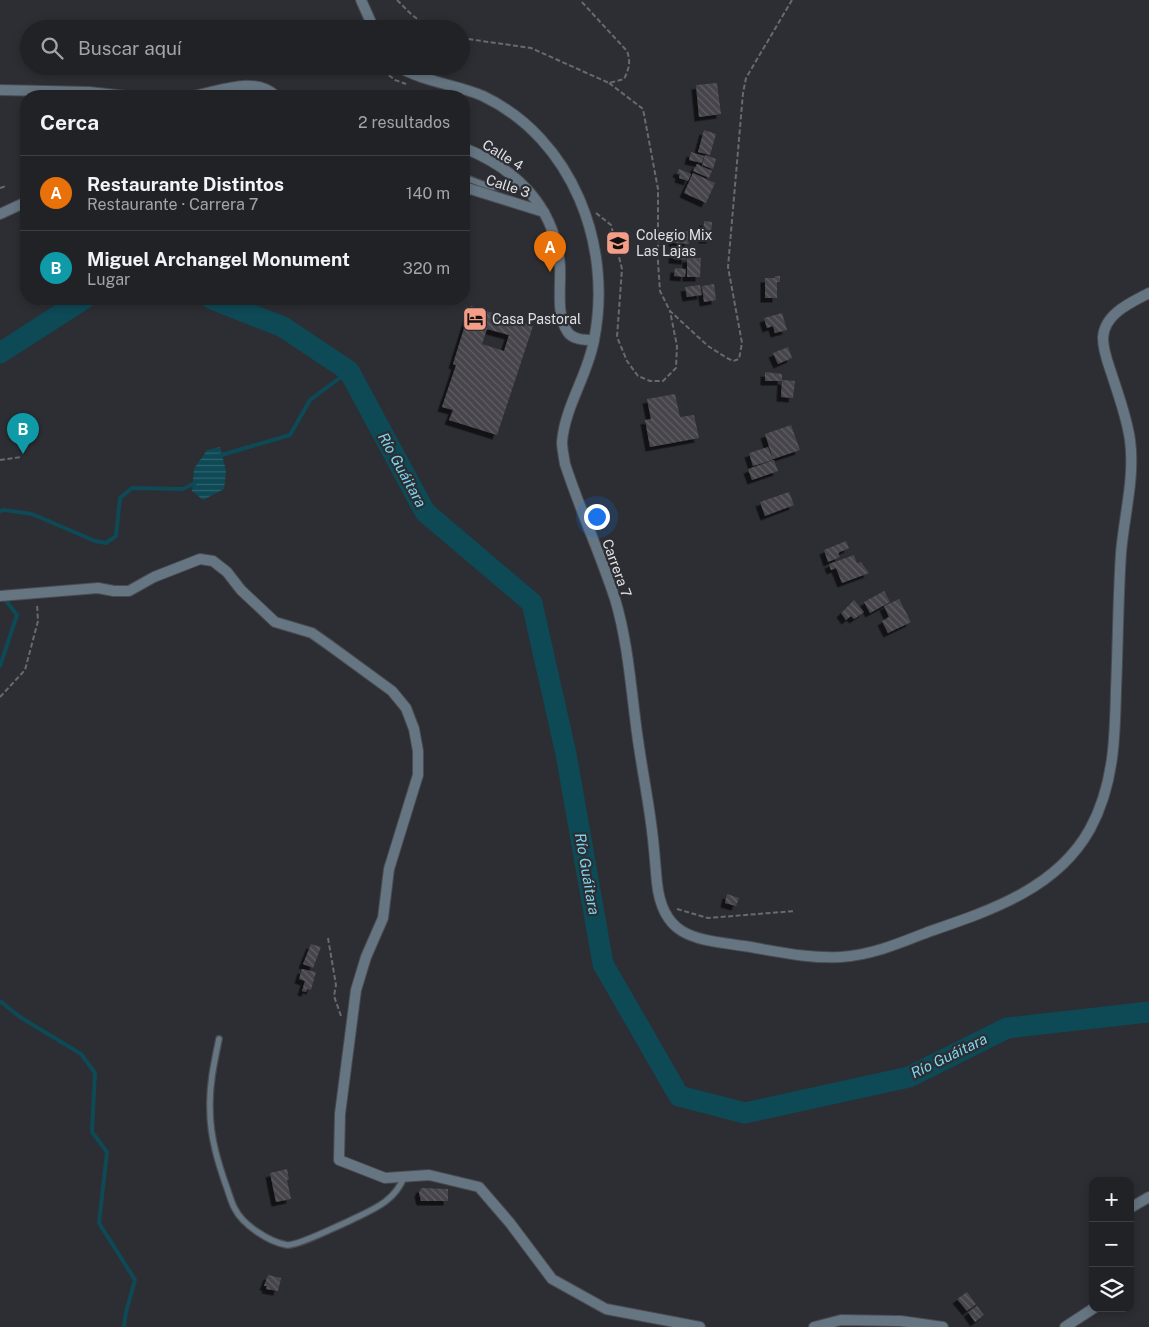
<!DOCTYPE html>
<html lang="es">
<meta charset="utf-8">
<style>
:root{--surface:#212226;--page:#292a2e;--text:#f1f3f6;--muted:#a2a4a7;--line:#3e3f43;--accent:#f49e88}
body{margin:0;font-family:"Public Sans",sans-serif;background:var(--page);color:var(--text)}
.controls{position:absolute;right:15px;bottom:15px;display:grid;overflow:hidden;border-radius:10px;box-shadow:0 2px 8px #0003}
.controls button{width:45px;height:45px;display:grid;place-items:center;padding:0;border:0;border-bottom:1px solid var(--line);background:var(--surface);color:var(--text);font:25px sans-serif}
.you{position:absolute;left:596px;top:516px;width:18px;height:18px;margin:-12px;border:4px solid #fff;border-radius:50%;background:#1a73e8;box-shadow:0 0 0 8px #1a73e833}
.badge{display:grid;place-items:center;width:32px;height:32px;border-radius:50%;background:var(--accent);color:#fff;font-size:16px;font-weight:700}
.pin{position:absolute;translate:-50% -41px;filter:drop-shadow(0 1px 2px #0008)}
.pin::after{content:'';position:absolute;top:26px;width:18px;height:15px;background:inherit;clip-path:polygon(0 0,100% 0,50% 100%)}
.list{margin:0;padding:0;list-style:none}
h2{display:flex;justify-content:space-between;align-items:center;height:65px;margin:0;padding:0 20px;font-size:21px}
h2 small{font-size:16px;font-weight:400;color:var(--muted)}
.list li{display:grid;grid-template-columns:32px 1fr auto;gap:15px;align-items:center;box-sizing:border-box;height:75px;padding:0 20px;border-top:1px solid var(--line)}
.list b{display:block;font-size:19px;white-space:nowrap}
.list p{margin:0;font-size:16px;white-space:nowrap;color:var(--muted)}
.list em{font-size:16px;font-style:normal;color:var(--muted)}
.icon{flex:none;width:28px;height:28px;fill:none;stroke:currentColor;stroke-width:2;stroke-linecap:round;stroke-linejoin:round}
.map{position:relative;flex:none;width:1149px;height:1327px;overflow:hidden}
.search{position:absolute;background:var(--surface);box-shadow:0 2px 8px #0003;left:20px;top:20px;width:450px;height:55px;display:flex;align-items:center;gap:12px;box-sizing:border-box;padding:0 18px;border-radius:28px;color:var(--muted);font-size:19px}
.panel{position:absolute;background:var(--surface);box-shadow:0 2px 8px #0003;left:20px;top:90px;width:450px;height:215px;border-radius:20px}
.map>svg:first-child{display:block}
</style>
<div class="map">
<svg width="1149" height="1327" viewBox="0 0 1149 1327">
<defs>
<pattern id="water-rules" width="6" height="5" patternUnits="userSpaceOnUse" patternTransform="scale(1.25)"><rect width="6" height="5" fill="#0e4956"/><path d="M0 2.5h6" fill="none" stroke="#31636e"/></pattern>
<pattern id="building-back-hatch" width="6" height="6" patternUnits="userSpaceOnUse" patternTransform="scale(1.25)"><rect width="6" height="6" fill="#46454b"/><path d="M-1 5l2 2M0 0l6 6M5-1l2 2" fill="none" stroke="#606065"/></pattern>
<filter id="shadow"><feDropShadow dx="-4.5" dy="4.5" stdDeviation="0" flood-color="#0009"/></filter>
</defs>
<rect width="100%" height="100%" fill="#2c2e33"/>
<path fill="url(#water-rules)" d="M220,447L226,471L224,489L203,500L192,491L194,469L207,450Z"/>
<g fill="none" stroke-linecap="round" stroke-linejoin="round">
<path stroke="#0e4956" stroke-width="4" d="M218,456L290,435L310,400L349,371
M0,511L4,510L32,514L95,541L106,543L116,536L120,498L132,488L183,489L195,483
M0,666L17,615L4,598
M0,1001L20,1017L81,1054L95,1073L92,1132L107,1152L99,1223L135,1280L126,1312L124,1327"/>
<path stroke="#0e4956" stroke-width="21" d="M212,299L283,327L349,371L425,512L532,603L566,754L603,964L679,1096L745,1113L909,1077L1007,1028L1149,1012
M0,353L84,299"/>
</g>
<path fill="url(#building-back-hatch)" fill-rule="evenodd" filter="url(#shadow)" d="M717,83L721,114L699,117L696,85Z
M704,130L716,134L710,155L698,152Z
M691,152L704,156L702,163L689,160Z
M705,155L716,159L713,169L702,165Z
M697,164L712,171L709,178L693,171Z
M679,169L691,174L688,181L679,178L680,174L677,173Z
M693,173L715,183L706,203L684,193Z
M704,221L712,222L711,239H703Z
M670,231H690L689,244L674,243Z
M674,246L681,247V254L686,255V260L673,259Z
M687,258H701L700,277H687Z
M675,268L686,269L685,277L674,276Z
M775,276H780V282H777V298H765V278H775Z
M714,284L716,300L704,302L702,286Z
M700,285L702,295L687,297L685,287Z
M471,306L533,326L497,435L449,420L453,410L442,407L456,365L453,364ZM487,329L509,335L504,351L482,344Z
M782,313L787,330L775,333L773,326L767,328L764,318Z
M788,347L792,358L778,364L773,353Z
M765,372L782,374V381H765Z
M782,380L795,381L793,398L781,397Z
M675,394L680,417L694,415L699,438L650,447L645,420L651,419L647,399Z
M791,425L800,450L773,459L765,434Z
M768,447L773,460L753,466L749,453Z
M774,460L778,471L752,480L748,469Z
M789,492L794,505L765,516L760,502Z
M846,541L849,548L838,553L840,557L828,562L824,550Z
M854,555L857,563L861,562L869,573L842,583L836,568L831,570L829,564Z
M884,591L890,602L870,613L864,602Z
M899,599L911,622L888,633L882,621L889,617L884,606Z
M854,600L864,612L854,619L851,616L846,620L841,613Z
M727,894L739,898L736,906L725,903Z
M311,944L321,947L313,968L303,964Z
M302,969L316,972L311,990L307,989L306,992L302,991L305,981L299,979Z
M287,1169L289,1179L287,1180L291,1199L276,1202L270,1173Z
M421,1188L448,1189V1201H421L419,1193Z
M268,1275L281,1278L278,1291L266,1289L267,1286H264Z
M967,1292L976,1304L967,1311L957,1299Z
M977,1306L984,1315L975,1322L968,1312Z"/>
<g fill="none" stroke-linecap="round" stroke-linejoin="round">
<defs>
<path id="service" d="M464,177C486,185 497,194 518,180
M219,1039C214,1063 209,1086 210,1110C210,1138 219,1166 228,1191C230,1197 232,1204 235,1209C243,1225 269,1242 287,1245C298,1246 335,1227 347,1222C371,1210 394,1203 404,1177"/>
<path id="minor" d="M0,90L89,92L126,96
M193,96C219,92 253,75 276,96
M464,148C517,169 555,207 560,266C561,285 556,315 567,331C572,340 585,340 594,340
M464,187L544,212
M0,214L26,202
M0,596L98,588L114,591H129L154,577L200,559L213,561L227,572L241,590L275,622L312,633L329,645L392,691L406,708L414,729L418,751V775L389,869L383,918L366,957L356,990L340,1114L339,1160L385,1178L429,1175L479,1187L510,1223L552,1279L606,1309L700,1327
M1130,1208L1149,1197
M814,1327L841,1320L901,1321L943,1327
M1065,1327L1094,1308"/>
<path id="tertiary" d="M361,0L374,29
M397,66C423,82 455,84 483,96C573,139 613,246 594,340C588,375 565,406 562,442C562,449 564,457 565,464C580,510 600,553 615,599C628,642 631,689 637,733C641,763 647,793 651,823C654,843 655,863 657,883C663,939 697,939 744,946C775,951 809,959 841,957C872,955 900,943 928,932C989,911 1057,889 1090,829C1114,785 1115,738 1116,690C1118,644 1118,599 1121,553C1124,516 1135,478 1130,440C1127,418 1119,397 1112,375C1108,363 1103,351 1103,338C1104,314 1130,303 1149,293"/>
</defs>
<use href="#service" stroke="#494b4f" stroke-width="8"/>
<use href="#minor" stroke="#494b4f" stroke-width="12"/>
<use href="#tertiary" stroke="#494b4f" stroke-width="12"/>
<path stroke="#686a6f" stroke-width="2" stroke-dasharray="5 2.5" stroke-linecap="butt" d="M397,0L411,14L430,29
M461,38L531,48L609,83L624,79C629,69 631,62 627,51L580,0
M377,66L395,80L406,84
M609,83L643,109L658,189V262L660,291L670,311L708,346L727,358L733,361L739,359L742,343L728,267L743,93L746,78L792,0
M0,188L6,186
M596,213L611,225L622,269L617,337L627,361L638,376L650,381H663L676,368L677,346L670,311
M0,460L21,457
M0,697L25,670L38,621L37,604
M677,909L708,918L795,911
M328,938L336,985L334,996L341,1016"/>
<use href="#service" stroke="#657581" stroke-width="5.5"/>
<use href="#minor" stroke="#657581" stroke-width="10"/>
<use href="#tertiary" stroke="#657581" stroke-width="10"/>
</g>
<defs>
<symbol id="school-square" viewBox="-11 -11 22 22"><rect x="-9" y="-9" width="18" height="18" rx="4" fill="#f49e88" stroke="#2c2e33"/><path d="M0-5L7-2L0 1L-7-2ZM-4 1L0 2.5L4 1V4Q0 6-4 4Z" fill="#111"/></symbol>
<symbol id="hotel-square" viewBox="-11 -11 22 22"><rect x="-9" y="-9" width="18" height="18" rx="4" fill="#f49e88" stroke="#2c2e33"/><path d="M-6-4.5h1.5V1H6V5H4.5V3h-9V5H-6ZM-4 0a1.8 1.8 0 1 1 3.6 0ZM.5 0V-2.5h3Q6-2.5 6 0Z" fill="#111"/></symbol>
</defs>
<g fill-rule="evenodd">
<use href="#school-square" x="604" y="229" width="28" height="28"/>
<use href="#hotel-square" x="461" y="305" width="28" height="28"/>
</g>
<g text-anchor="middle" stroke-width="4.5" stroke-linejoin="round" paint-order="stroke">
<g font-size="14" fill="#e0e1e5" stroke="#2c2e33">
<text transform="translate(503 155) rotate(32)" y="5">Calle 4</text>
<text transform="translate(508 186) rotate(18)" y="5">Calle 3</text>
<text transform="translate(617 568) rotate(70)" y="5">Carrera 7</text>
</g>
<g font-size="14" fill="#e0e1e5" stroke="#2c2e33" text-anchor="start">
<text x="636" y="240">Colegio Mix<tspan x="636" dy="16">Las Lajas</tspan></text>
<text x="492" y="324">Casa Pastoral</text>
</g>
<g font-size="15" font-style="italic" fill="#7dd6ed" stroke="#2c2e33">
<text transform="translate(402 470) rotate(61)" y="5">Río Guáitara</text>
<text transform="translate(587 874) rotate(80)" y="5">Río Guáitara</text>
<text transform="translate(949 1056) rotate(-26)" y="5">Río Guáitara</text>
</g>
</g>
</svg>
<div class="controls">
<button>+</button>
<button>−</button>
<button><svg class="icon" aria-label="layers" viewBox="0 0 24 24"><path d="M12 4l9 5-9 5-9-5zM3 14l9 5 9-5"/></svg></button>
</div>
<div class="you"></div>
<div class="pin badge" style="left:550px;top:272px;background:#e8710a">A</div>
<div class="pin badge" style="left:23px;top:454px;background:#0f9aa8">B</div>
<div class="search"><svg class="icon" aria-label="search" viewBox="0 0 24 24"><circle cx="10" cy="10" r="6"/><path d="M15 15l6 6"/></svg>Buscar aquí</div>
<section class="panel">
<h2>Cerca<small>2 resultados</small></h2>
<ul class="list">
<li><span class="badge" style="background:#e8710a">A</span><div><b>Restaurante Distintos</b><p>Restaurante · Carrera 7</p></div><em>140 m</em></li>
<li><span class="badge" style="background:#0f9aa8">B</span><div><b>Miguel Archangel Monument</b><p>Lugar</p></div><em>320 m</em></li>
</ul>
</section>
</div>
